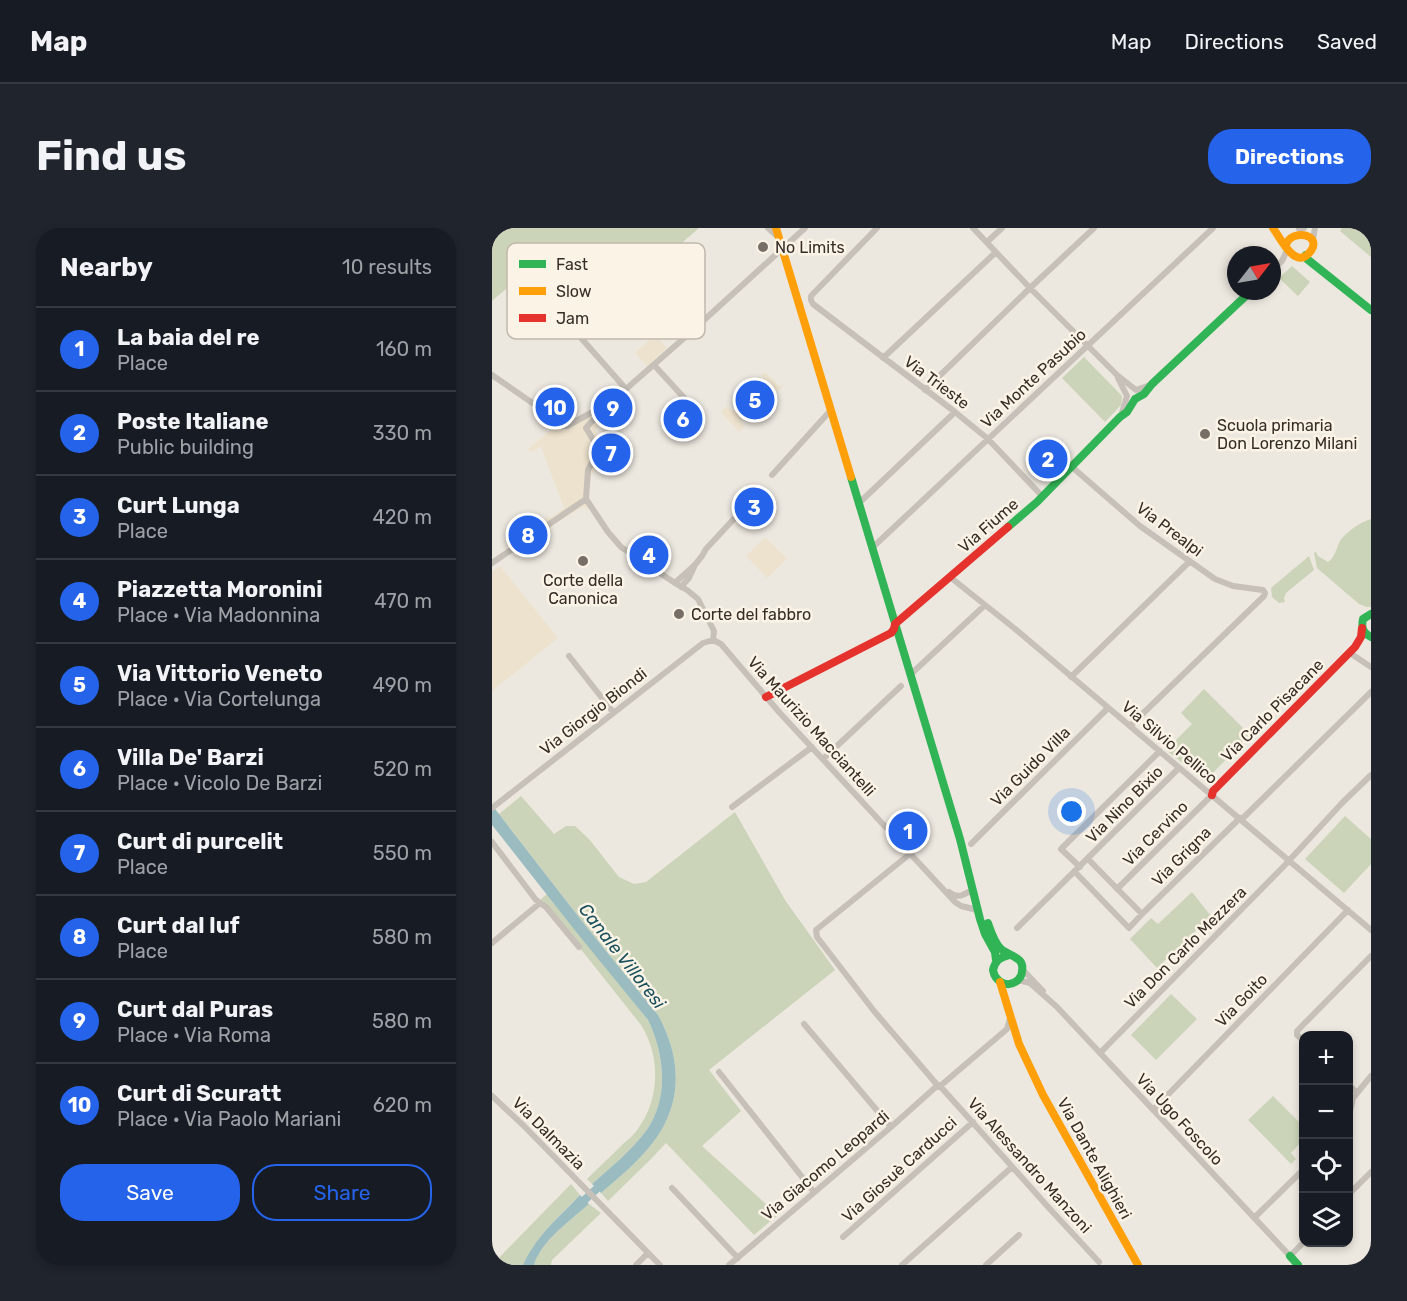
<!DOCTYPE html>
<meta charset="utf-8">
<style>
:root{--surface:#171b24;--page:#20242c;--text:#f1f3f6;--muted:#9ea1a6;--line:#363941;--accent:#2563eb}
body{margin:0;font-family:Rubik,sans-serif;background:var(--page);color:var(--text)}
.controls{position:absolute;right:18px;bottom:18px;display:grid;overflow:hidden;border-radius:12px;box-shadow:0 3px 9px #0003}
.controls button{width:54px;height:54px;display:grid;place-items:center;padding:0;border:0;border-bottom:2px solid var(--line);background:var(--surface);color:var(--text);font:30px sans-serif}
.compass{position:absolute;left:735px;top:18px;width:54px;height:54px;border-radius:50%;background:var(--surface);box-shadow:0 3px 9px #0003;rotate:59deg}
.you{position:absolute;left:580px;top:584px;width:21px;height:21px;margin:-15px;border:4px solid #fff;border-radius:50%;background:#1a73e8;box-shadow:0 0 0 9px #1a73e833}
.badge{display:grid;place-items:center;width:39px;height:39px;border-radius:50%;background:var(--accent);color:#fff;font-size:20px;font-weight:700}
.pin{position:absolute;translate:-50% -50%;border:3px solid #fff;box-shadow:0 2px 6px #0006}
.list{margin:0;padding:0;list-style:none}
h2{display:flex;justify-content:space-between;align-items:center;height:78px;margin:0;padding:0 24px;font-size:26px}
h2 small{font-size:20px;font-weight:400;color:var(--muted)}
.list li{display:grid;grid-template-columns:39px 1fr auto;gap:18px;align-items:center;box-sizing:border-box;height:84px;padding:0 24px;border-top:2px solid var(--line)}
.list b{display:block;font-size:22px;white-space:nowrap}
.list p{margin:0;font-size:20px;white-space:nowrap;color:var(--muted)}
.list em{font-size:20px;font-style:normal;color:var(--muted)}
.actions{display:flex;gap:12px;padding:18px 24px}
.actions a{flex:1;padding:14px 0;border:2px solid var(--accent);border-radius:24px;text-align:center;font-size:21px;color:var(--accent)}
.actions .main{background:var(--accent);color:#fff}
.icon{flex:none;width:33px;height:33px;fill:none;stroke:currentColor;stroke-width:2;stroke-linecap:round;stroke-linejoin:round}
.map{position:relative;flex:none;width:879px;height:1037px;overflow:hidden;border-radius:24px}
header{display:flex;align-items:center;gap:36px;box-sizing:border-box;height:84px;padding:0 30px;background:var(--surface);border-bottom:2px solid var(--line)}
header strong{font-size:28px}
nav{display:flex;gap:33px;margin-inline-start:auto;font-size:21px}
.intro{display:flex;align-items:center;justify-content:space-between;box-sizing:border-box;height:144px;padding:0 36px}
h1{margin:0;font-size:42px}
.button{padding:15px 27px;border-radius:24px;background:var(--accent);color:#fff;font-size:21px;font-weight:700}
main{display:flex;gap:36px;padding:0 36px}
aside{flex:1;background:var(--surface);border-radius:24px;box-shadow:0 3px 9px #0003}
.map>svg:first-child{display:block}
</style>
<header>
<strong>Map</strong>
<nav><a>Map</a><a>Directions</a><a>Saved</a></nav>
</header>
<div class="intro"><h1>Find us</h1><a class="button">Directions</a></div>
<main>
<aside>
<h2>Nearby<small>10 results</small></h2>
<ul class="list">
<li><span class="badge">1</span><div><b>La baia del re</b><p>Place</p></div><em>160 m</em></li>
<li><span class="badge">2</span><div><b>Poste Italiane</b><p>Public building</p></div><em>330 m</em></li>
<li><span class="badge">3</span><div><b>Curt Lunga</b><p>Place</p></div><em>420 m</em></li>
<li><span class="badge">4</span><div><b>Piazzetta Moronini</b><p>Place · Via Madonnina</p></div><em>470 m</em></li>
<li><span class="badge">5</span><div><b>Via Vittorio Veneto</b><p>Place · Via Cortelunga</p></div><em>490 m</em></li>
<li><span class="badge">6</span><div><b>Villa De' Barzi</b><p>Place · Vicolo De Barzi</p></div><em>520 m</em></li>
<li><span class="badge">7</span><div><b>Curt di purcelit</b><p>Place</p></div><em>550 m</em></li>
<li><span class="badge">8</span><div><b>Curt dal luf</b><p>Place</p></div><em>580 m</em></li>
<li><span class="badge">9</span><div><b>Curt dal Puras</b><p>Place · Via Roma</p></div><em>580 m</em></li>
<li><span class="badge">10</span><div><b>Curt di Scuratt</b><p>Place · Via Paolo Mariani</p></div><em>620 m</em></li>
</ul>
<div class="actions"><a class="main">Save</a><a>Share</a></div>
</aside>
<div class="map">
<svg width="879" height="1037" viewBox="0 0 879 1037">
<rect width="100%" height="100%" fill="#ede8df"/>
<path fill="#cbd4b8" d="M0,0H207L161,40L162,36L159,32L153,30L89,76L85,71L80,74L43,31L42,32C36,28 30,29 27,36L28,44L27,46L29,48L0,73Z
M850,0H879V29L848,3Z
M800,38L818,54L806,68L787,50Z
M592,129L630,168L629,177L613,194L570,150Z
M879,291V379H875L867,376L825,340L822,325L824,324L826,328L836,334C843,329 844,321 848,313C854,304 868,294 879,291Z
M817,328L822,342L794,365L792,370L793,374L787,375L780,369L779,360Z
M712,461L758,507L713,553L674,522L700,496L689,485Z
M29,568L62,606L74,598H83L97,611L127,649L142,656L154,654L243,584L293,672L343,742L217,842L249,883L210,918L286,987L262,1007L174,915L159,931L116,973L109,965C124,952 140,939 153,924C191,883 192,834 166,787L93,697L7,586Z
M853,588L879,611V636L852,665L813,631Z
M700,664L719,688L665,740L638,711L659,690L666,696Z
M55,666L156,792C173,827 177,871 154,903C139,923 119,939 100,956L95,951C106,940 118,929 129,918C134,913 141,908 145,902C168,872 169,829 149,797L49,671Z
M679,766L705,791L664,832L639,807Z
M781,868L811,898V912L799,925L804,931L799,936L756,892Z
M79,956L88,967C67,988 44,1009 31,1037H0Z
M97,976L109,985L60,1032L59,1037H42C49,1013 79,992 97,976Z"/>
<path fill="#ede2cd" d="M163,107L175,120L155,138L143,125Z
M273,144L287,158L289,157L291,158L286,163L280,158L268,169L274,175L268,181L261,174L249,186V194L253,198L247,204L229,184L235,178L238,182H245L257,170L250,163L256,157L262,162L272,151L269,147Z
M102,185L109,193L103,203L121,224L112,229L98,249L96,283L93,279L91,280L90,279L46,307L42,302L53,295L52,293L57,288L59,290L72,280L49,219L38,224L36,221L65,197L68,200Z
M273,309L295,331L275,350L254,328Z
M8,338L66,410L0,463V344Z"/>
<path fill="#9abcc0" d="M0,577L93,697L166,787C192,834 191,883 153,924C140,939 124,952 109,965L100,956C119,939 139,923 154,903C177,871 173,827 156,792L85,705L0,597Z
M88,967L97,976C79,992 49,1013 42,1037H31C44,1008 67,989 88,967Z"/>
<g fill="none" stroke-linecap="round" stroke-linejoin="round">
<path stroke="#9abcc0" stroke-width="8" d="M87,977L111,955"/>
<path stroke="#c9c3ba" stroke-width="6" stroke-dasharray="6 3" stroke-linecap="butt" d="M188,92L196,102"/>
<path stroke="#c6c0b8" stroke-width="6" d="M276,0L285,8
M385,0L319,68V72L321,76L463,184L496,211L550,268
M481,0L538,60L625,147L644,162L658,157
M807,1L812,0
M821,11L823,0
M495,14L510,0
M36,40L82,93V102L134,161
M780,43L790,33L795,22
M151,45H159L165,51L164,53L176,66L194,50L198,55L191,62L205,77L177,102L162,84L169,78L143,50Z
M147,47L188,92
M391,130L504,24
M162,137L195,173
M0,147L55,185L70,198H75L115,176L134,161L199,104L313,0
M626,150L635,168L629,188
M433,162L538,60L602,0
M580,239L648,298L723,351L741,358L771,362L773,365L772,368L638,498
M280,247L339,182
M94,271L116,304L129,319L183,355L195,362L206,371L222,403L221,412
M94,271L96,242L102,231L103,220L102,213L94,200L109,183
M366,276L463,184
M380,320L721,0
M0,335L94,271
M458,349L522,400L879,702
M183,355C194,344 207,336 214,321L251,281
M189,359L197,350L202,339
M221,412L229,416L287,484L463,674L469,678L485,682
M858,425L879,439
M77,428L121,484
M418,447L493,377
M579,449L697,334
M331,531L409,458
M240,579L320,519
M0,580L211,415L221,412
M749,592L879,464
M0,614L44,672L54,679L87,719
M479,616L616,480
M419,625L324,702L325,709L382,783L447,859L515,801L518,790
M588,639L569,621L668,523
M583,644L637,700L650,686L596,631
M625,661L720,567
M457,664C466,671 471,667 480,662
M650,686L748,590
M525,700L687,540
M0,715L48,675
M530,741L551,763
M526,752L538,755L565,779L798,1028L812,1014
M312,796L399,899
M812,813L805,807V803L879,728
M608,825L793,637L850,575L879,547
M227,844L322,964
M856,856L864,864
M448,858L557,980L607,1034
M0,868L32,898L168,1037
M661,882L856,682
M856,893L861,870L879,848
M180,960L246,1030
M856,967L879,944
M762,990L812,941
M351,1009L481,894
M144,1037L156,1025
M237,1037L399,899L446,857
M410,1037L520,939
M494,1037L527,1007"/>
<path stroke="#30b455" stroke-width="8" d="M814,27L815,31L879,82
M359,249L468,611L488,691L493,706L503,724L504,732
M516,299L545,274L628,189L635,184L643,171L652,166L660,156L759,63
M879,386L871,391C869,400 871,405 879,409
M496,695C499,704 502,714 509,721C517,728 533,729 530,743C530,747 528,750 526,752C516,761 503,754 501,742C503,733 508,729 517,727
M798,1028L806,1037"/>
<path stroke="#ff9f0a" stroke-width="8" d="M284,0L359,249
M781,0C788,9 803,43 818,24C832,6 799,0 794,17
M508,754L527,816L551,867L646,1037"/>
<path stroke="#e5322d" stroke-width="8" d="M274,469L399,405L402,401L403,396L516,299
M720,567L721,563L863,419L869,409L870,400"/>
</g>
<g fill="#776e67" stroke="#fbf3e6" stroke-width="2">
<circle cx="271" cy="19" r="6"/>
<circle cx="713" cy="206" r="6"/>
<circle cx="91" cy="333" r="6"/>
<circle cx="187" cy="386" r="6"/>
</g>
<g text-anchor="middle" stroke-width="5" stroke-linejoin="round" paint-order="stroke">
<g font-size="16" fill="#372d26" stroke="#fbf3e6" text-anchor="start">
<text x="283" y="25">No Limits</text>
<text x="725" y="203">Scuola primaria<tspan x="725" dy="18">Don Lorenzo Milani</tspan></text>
<text x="91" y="358" text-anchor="middle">Corte della<tspan x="91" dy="18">Canonica</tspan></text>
<text x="199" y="392">Corte del fabbro</text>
</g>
<g font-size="16" fill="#372d26" stroke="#fbf3e6">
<text transform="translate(541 150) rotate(-43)" y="6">Via Monte Pasubio</text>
<text transform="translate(445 154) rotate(37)" y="6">Via Trieste</text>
<text transform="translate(496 297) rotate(-41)" y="6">Via Fiume</text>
<text transform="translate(678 301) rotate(37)" y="6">Via Prealpi</text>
<text transform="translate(780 482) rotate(-45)" y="6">Via Carlo Pisacane</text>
<text transform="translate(101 483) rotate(-38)" y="6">Via Giorgio Biondi</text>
<text transform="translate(320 498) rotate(48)" y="6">Via Maurizio Macciantelli</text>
<text transform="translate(678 514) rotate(40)" y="6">Via Silvio Pellico</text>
<text transform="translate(538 538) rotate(-45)" y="6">Via Guido Villa</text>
<text transform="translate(632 576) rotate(-45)" y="6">Via Nino Bixio</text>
<text transform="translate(663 605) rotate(-45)" y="6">Via Cervino</text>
<text transform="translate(689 628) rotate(-45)" y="6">Via Grigna</text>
<text transform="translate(693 719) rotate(-45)" y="6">Via Don Carlo Mezzera</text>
<text transform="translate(749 772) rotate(-46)" y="6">Via Goito</text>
<text transform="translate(688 891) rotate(47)" y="6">Via Ugo Foscolo</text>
<text transform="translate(57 905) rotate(45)" y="6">Via Dalmazia</text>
<text transform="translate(603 930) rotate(61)" y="6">Via Dante Alighieri</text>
<text transform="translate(333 937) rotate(-40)" y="6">Via Giacomo Leopardi</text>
<text transform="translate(538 937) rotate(48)" y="6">Via Alessandro Manzoni</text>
<text transform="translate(407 941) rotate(-42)" y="6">Via Giosuè Carducci</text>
</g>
<g font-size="18" font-style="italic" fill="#19505c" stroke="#fbf3e6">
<text transform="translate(130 728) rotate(52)" y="6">Canale Villoresi</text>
</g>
</g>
<rect x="15" y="15" width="198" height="96" rx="9" fill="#fbf3e6" stroke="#c0b8ac" stroke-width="1.5"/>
<rect x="27" y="32" width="27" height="8" fill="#30b455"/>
<rect x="27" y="59" width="27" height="8" fill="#ff9f0a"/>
<rect x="27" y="86" width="27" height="8" fill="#e5322d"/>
<g font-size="16" fill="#372d26">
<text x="64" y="42">Fast</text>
<text x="64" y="69">Slow</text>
<text x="64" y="96">Jam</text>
</g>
</svg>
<div class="controls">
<button>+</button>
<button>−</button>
<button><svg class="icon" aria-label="locate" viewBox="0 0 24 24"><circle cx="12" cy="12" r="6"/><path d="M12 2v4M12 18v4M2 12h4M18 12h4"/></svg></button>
<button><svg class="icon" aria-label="layers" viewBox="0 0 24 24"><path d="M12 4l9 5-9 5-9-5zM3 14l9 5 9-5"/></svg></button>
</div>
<svg class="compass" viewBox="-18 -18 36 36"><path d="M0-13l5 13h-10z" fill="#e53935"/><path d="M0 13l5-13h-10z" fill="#9ea1a6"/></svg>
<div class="you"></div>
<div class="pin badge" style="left:416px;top:603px">1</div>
<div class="pin badge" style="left:556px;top:231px">2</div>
<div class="pin badge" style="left:262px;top:279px">3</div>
<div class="pin badge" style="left:157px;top:327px">4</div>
<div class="pin badge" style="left:263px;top:172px">5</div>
<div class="pin badge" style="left:191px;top:191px">6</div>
<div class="pin badge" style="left:119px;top:225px">7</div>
<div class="pin badge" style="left:36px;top:307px">8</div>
<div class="pin badge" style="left:121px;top:180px">9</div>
<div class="pin badge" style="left:63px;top:179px">10</div>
</div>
</main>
